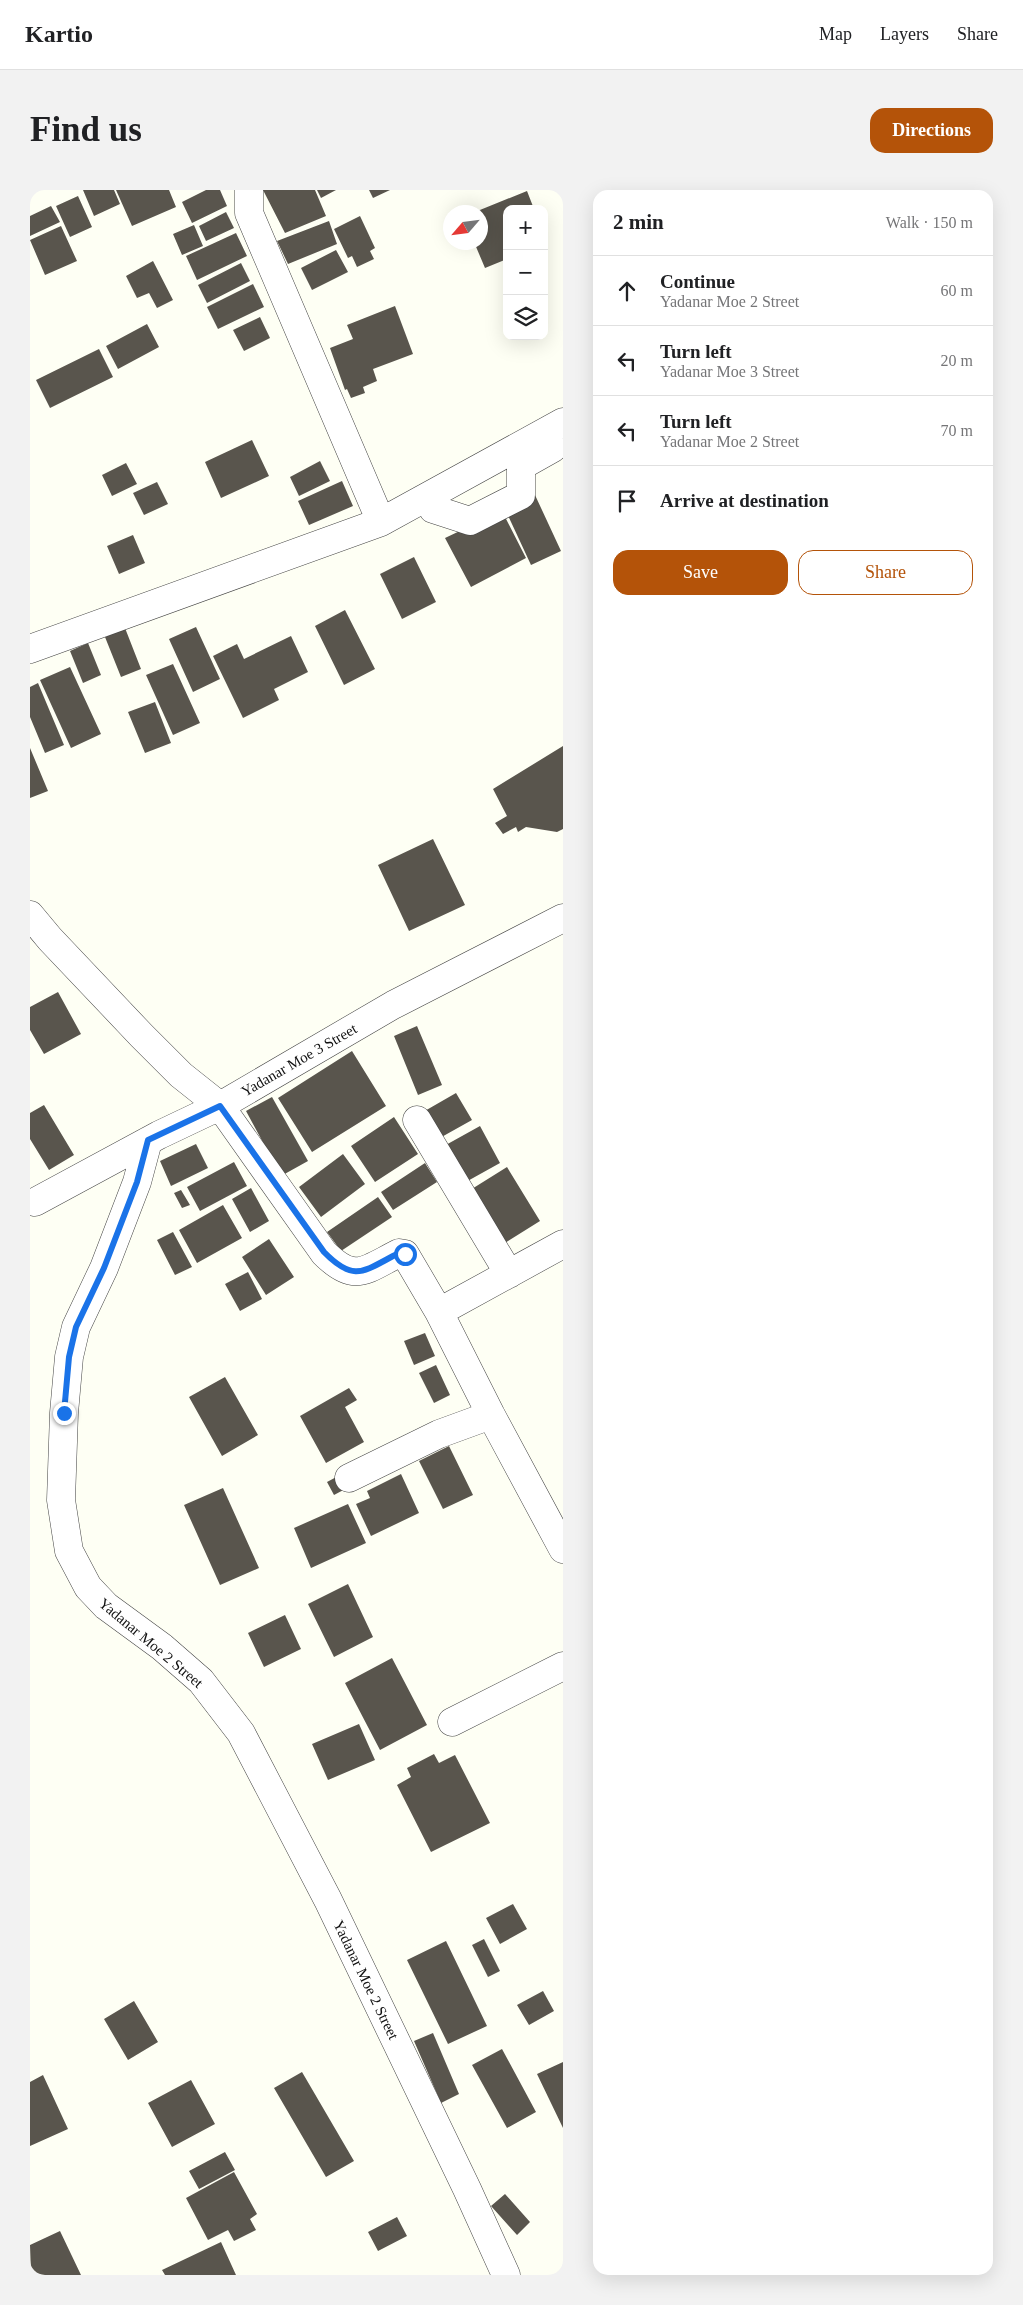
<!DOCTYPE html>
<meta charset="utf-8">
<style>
:root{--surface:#fff;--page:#f2f2f2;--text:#202124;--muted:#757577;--line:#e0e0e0;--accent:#b45309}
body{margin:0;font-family:"Times New Roman",serif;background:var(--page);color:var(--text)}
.controls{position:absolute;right:15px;top:15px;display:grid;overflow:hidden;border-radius:10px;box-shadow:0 5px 20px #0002}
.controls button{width:45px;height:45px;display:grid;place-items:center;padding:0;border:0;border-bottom:1px solid var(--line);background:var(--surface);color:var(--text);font:25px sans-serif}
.compass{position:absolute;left:413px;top:15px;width:45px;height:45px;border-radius:50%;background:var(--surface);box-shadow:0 5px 20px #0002;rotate:242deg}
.stop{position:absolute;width:15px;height:15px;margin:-11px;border:4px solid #1a73e8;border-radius:50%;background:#fff}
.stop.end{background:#1a73e8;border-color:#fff;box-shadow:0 1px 5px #0008}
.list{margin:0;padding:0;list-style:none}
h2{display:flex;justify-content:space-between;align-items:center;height:65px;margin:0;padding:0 20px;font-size:21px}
h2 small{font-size:16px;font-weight:400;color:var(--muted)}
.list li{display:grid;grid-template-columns:32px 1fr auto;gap:15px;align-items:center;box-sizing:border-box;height:70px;padding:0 20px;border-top:1px solid var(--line)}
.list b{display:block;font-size:19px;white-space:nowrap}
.list p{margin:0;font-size:16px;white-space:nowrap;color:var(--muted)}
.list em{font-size:16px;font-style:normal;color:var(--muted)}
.actions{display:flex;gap:10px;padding:15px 20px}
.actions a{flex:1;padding:11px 0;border:1px solid var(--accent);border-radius:15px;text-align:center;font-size:18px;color:var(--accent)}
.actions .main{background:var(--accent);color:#fff}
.icon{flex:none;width:28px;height:28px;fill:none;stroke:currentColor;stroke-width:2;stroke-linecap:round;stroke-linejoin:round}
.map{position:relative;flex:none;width:533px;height:2085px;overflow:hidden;border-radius:15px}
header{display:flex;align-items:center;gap:30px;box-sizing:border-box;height:70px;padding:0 25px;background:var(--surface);border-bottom:1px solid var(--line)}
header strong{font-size:24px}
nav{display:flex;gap:28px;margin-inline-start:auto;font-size:18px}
.intro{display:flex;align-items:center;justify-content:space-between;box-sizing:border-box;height:120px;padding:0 30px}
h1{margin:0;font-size:35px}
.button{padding:12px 22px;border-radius:15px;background:var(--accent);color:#fff;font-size:18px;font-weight:700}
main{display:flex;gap:30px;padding:0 30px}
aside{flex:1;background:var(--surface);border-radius:15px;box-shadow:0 5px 20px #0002}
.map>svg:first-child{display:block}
</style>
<header>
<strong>Kartio</strong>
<nav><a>Map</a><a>Layers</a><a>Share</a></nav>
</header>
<div class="intro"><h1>Find us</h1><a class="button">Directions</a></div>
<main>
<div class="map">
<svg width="533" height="2085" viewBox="0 0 533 2085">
<rect width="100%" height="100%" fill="#fefff4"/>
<path fill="#59554d" d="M53,0H84L90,14L64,26Z
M86,0H139L146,17L102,36Z
M176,0H190L197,16L162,33L152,12Z
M233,0H285L296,26L255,43Z
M287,0H306L291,8Z
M339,0H360L343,8Z
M497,1L504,19H477V69L455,78L444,52H450V22H445Z
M48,6L62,37L40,47L26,16Z
M21,16L30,32L0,46V26Z
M196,22L204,38L176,51L169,36Z
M330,26L345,58L340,61L344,69L327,77L322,66L318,68L304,39Z
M299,31L307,54L258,74L247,51Z
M164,35L173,56L152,65L143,44Z
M31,36L47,71L15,85L0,50Z
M206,43L217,66L167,90L156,66Z
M306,60L318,82L282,100L271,78Z
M123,71L143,110L127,118L119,103L107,108L96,86Z
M211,73L220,91L177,113L168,95Z
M223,94L234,117L188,139L177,117Z
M365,116L383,164L343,179L347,191L333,197L335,203L321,208L317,199L315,200L300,158L323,149L317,135Z
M230,127L240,148L214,161L203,140Z
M117,134L129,157L88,179L76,156Z
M69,159L83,187L20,218L6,190Z
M222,250L239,286L191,308L175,272Z
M290,271L300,291L269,306L260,287Z
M96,273L107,294L82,306L72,285Z
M312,291L323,316L279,335L268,311Z
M127,292L138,314L114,325L103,303Z
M505,305L531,361L501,375L475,319Z
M472,321L496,368L441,397L415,348Z
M103,345L115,373L89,384L77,356Z
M384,367L406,412L372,429L350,384Z
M315,420L345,479L314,495L285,436Z
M166,437L190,489L163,502L139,449Z
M95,438L111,479L91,487L75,447Z
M261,446L278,482L244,499L249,510L213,528L183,466L207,454L214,469Z
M58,453L71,485L53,493L40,461Z
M143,474L170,533L143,545L116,485Z
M40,477L71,544L41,558L10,490Z
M8,493L34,555L15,563L0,527V497Z
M125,512L141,553L115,563L98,522Z
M533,556V639L527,642L496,637L488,642L486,637L473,644L465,633L477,626L463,599Z
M0,558L18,601L0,608Z
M403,649L435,715L379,741L348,675Z
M28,802L51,844L14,864L0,840V817Z
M387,836L412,895L388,905L364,846Z
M322,861L356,916L282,962L248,908Z
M426,903L442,930L408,949L393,922Z
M242,907L278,971L251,986L216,921Z
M14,915L44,965L19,980L0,949V923Z
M364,927L388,964L345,992L321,956Z
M450,936L470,973L434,993L414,956Z
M166,954L178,978L141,996L130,971Z
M313,964L335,994L291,1027L269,997Z
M204,972L217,996L170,1021L157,997Z
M395,973L407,992L363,1020L351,1002Z
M477,977L510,1031L470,1056L437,1002Z
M221,998L239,1031L220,1042L202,1009Z
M151,1000L160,1015L152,1018L144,1003Z
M348,1007L362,1027L311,1061L297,1042Z
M193,1015L212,1048L167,1073L149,1040Z
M143,1042L162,1077L145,1085L127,1050Z
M239,1049L264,1087L236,1105L212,1067Z
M218,1082L232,1109L210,1121L195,1094Z
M395,1143L405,1166L384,1175L374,1151Z
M406,1175L420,1205L404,1213L389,1183Z
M195,1187L228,1245L192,1266L159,1207Z
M319,1198L327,1210L315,1217L334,1252L296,1273L270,1226Z
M419,1256L443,1305L413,1319L389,1271Z
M312,1284L319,1297L304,1305L297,1292Z
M371,1284L389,1323L341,1346L326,1314L340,1308L337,1301Z
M193,1298L229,1378L190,1395L154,1315Z
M318,1314L336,1353L281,1378L264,1338Z
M318,1394L343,1447L304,1467L278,1414Z
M255,1425L271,1459L234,1477L218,1443Z
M362,1468L397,1535L350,1560L315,1493Z
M329,1534L345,1570L298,1590L282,1554Z
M404,1564L409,1573L425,1565L460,1633L401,1662L367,1595L381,1587L377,1578Z
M483,1714L497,1739L470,1754L456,1728Z
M454,1749L470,1781L458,1787L442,1755Z
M416,1751L457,1836L418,1854L377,1770Z
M513,1801L524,1821L499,1835L487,1815Z
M104,1811L128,1852L98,1870L74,1829Z
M403,1843L429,1904L411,1913L384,1851Z
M472,1859L506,1922L477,1938L442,1875Z
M533,1872V1938L507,1884Z
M272,1882L324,1971L296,1987L244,1898Z
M13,1885L38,1939L0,1956V1892Z
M161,1890L185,1934L142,1957L118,1913Z
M195,1962L205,1980L169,1999L159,1981Z
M204,1982L227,2024L220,2029L226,2040L204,2051L198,2040L178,2050L156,2008Z
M475,2004L500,2032L487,2045L461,2016Z
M367,2027L377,2046L348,2061L338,2042Z
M30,2041L51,2085H1L0,2055Z
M191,2052L206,2085H135L132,2080Z"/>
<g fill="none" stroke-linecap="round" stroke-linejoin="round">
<defs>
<path id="street" d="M219,0V23L351,332
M397,307L403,319L440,331L491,305V276L523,258
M0,459L351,332L533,232
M0,725L20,749L112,846L151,885L190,916L294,1063C325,1094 335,1080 369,1063L375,1064L409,1122L533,1054
M387,930L479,1084
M118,951L107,992L74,1078L46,1137L39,1167L34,1223L31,1310L39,1361L58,1397L76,1416L132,1457L171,1491L211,1543L298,1710L437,1999L476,2085
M5,1012L129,945L190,916L363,815L533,728
M409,1122L461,1225L533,1359
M319,1288L409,1244L461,1225
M422,1532L533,1476"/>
</defs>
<use href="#street" stroke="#444" stroke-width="29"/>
<use href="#street" stroke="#fff" stroke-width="28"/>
</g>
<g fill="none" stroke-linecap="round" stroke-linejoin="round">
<path stroke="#1a73e8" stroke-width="6" d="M34,1223L39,1167L46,1137L74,1078L107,992L118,950L190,916L294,1062C325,1094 335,1080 369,1063L375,1064"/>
</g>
<g text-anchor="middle" stroke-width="5" stroke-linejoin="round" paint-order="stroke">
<g font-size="15" fill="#111" stroke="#fff">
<text transform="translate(269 870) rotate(-30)" y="5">Yadanar Moe 3 Street</text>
<text transform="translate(121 1453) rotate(40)" y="5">Yadanar Moe 2 Street</text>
<text transform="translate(336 1790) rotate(64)" y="5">Yadanar Moe 2 Street</text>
</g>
</g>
</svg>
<div class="controls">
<button>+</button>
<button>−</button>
<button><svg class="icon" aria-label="layers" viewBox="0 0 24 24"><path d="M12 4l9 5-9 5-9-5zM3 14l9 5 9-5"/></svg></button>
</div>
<svg class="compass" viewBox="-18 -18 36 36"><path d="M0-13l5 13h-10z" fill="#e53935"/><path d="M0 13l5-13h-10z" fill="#757577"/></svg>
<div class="stop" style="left:375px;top:1064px"></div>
<div class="stop end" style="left:34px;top:1223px"></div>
</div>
<aside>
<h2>2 min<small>Walk · 150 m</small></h2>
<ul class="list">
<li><svg class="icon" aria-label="ahead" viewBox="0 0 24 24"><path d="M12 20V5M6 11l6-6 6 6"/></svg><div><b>Continue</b><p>Yadanar Moe 2 Street</p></div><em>60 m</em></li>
<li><svg class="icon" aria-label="left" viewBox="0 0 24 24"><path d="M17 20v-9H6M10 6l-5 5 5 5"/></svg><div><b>Turn left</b><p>Yadanar Moe 3 Street</p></div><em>20 m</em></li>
<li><svg class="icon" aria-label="left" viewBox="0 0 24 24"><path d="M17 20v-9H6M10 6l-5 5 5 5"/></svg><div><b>Turn left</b><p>Yadanar Moe 2 Street</p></div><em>70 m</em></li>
<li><svg class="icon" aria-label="arrive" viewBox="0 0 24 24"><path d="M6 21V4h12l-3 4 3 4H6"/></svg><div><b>Arrive at destination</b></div></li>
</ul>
<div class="actions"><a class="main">Save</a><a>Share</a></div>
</aside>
</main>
